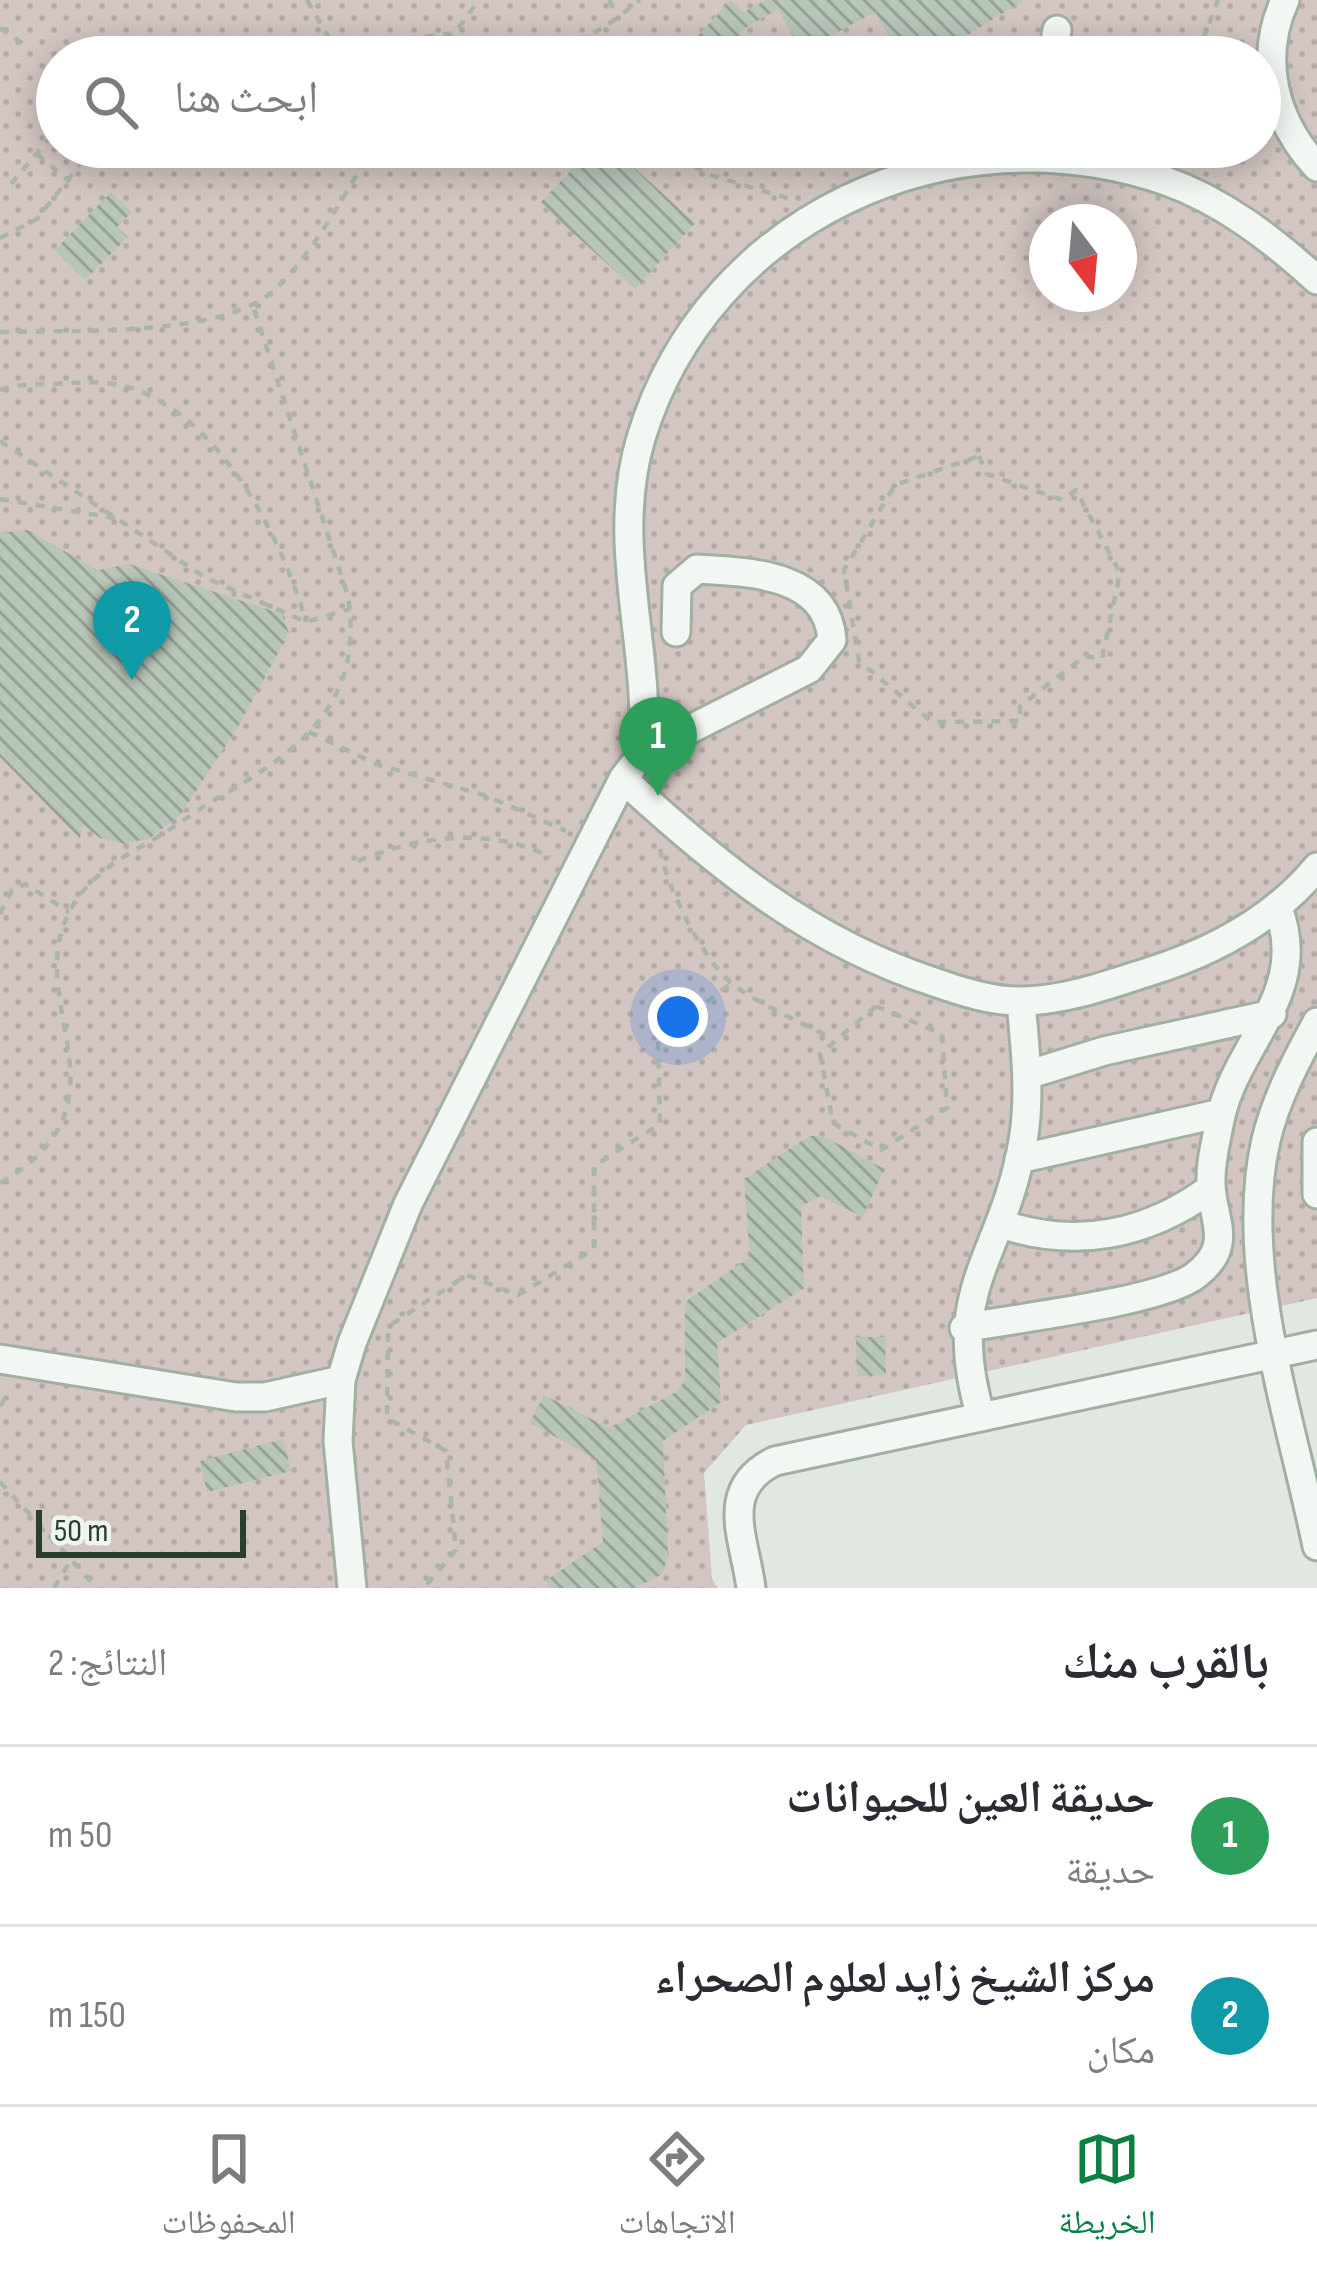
<!DOCTYPE html>
<html lang="ar">
<meta charset="utf-8">
<style>
:root{--surface:#fff;--page:#f7f7f7;--text:#2b2b33;--muted:#7c7c81;--line:#e1e1e2;--accent:#0b8043}
body{margin:0;font-family:"Sofia Sans Condensed","Noto Naskh Arabic",sans-serif;background:var(--page);color:var(--text);direction:rtl}
.compass{position:absolute;left:1029px;top:204px;width:108px;height:108px;border-radius:50%;background:var(--surface);box-shadow:0 6px 30px #0003;rotate:164deg}
.scale{position:absolute;left:36px;bottom:30px;width:210px;box-sizing:border-box;padding-left:12px;border:6px solid #2a3f2b;border-top:0;font-size:33px;line-height:42px;white-space:nowrap;color:#2a3f2b;-webkit-text-stroke:9px #eff6f0;paint-order:stroke}
.you{position:absolute;left:678px;top:1017px;width:42px;height:42px;margin:-30px;border:9px solid #fff;border-radius:50%;background:#1a73e8;box-shadow:0 0 0 18px #1a73e833}
.badge{display:grid;place-items:center;width:78px;height:78px;border-radius:50%;background:var(--accent);color:#fff;font-size:39px;font-weight:700}
.pin{position:absolute;translate:-50% -99px;filter:drop-shadow(0 3px 6px #0008)}
.pin::after{content:'';position:absolute;top:63px;width:42px;height:36px;background:inherit;clip-path:polygon(0 0,100% 0,50% 100%)}
.list{margin:0;padding:0;list-style:none}
h2{display:flex;justify-content:space-between;align-items:center;height:156px;margin:0;padding:0 48px;font-size:51px}
h2 small{font-size:39px;font-weight:400;color:var(--muted)}
.list li{display:grid;grid-template-columns:78px 1fr auto;gap:36px;align-items:center;box-sizing:border-box;height:180px;padding:0 48px;border-top:3px solid var(--line)}
.list b{display:block;font-size:45px;white-space:nowrap}
.list p{margin:0;font-size:39px;white-space:nowrap;color:var(--muted)}
.list em{font-size:39px;font-style:normal;color:var(--muted)}
.icon{flex:none;width:66px;height:66px;fill:none;stroke:currentColor;stroke-width:2;stroke-linecap:round;stroke-linejoin:round}
.map{position:relative;flex:none;width:1317px;height:1588px;overflow:hidden;direction:ltr}
.search{position:absolute;background:var(--surface);box-shadow:0 6px 30px #0003;left:36px;right:36px;top:36px;height:132px;display:flex;align-items:center;gap:30px;box-sizing:border-box;padding:0 42px;border-radius:66px;color:var(--muted);font-size:45px}
.sheet{height:516px;background:var(--surface)}
nav{display:flex;justify-content:space-around;align-items:center;box-sizing:border-box;height:168px;border-top:3px solid var(--line);background:var(--surface);font-size:33px;color:var(--muted)}
nav a{display:grid;justify-items:center;gap:6px}
nav .on{color:var(--accent)}
.map>svg:first-child{display:block}
</style>
<div class="map">
<svg width="1317" height="1588" viewBox="0 0 1317 1588">
<defs>
<pattern id="park-dots" width="8" height="8" patternUnits="userSpaceOnUse" patternTransform="scale(3)"><rect width="8" height="8" fill="#d2c5c2"/><path d="M2 2h.1M6 6h.1" fill="none" stroke="#b4aaa7" stroke-width="1.8" stroke-linecap="round"/></pattern>
<pattern id="building-back-hatch" width="6" height="6" patternUnits="userSpaceOnUse" patternTransform="scale(3)"><rect width="6" height="6" fill="#b8c5b9"/><path d="M-1 5l2 2M0 0l6 6M5-1l2 2" fill="none" stroke="#96a197"/></pattern>
</defs>
<rect width="100%" height="100%" fill="#e0e8e1"/>
<path fill="url(#park-dots)" fill-rule="evenodd" d="M0,0H1317V1298L746,1425L704,1473L712,1579L718,1588H0ZM57,57H1260V147H57ZM1047,222H1119V294H1047Z"/>
<path fill="url(#building-back-hatch)" d="M731,0L744,12L766,0H1024L932,57H900L875,12L801,52L778,9L742,30L735,45L740,57H678Z
M610,147L615,151L642,147L628,162L695,223L635,289L540,203L581,160L591,168Z
M111,192L132,212L117,227L128,237L85,280L55,250Z
M27,530L98,570L129,564L282,614L289,633L238,727L181,814L150,838L125,844L100,838L82,824L80,839L0,757V533Z
M809,1136H823L884,1169L863,1217L820,1196L801,1206L804,1288L717,1343L721,1402L663,1441L668,1558L661,1575L634,1588H550L545,1581L603,1542L596,1460L530,1422L544,1395L609,1428L678,1391L685,1379V1302L750,1257L744,1179Z
M856,1337H885L886,1375L857,1376Z
M283,1439L291,1471L207,1492L200,1461Z"/>
<g fill="none" stroke-linecap="round" stroke-linejoin="round">
<defs>
<path id="minor" d="M1285,0C1258,59 1274,121 1317,167
M1052,57L1057,30
M643,753C651,646 609,545 641,438C708,217 951,107 1166,181C1223,201 1273,240 1317,280
M623,779C719,867 809,941 934,982C963,992 993,1002 1024,1001C1066,1000 1108,985 1148,972C1213,952 1274,919 1317,867
M1317,1022C1297,1059 1276,1098 1266,1140C1237,1265 1292,1422 1317,1546
M1027,1075L1104,1051L1272,1014
M1317,1142V1194
M1019,1159L1221,1113
M1001,1224C1076,1249 1147,1235 1210,1189
M964,1328C1014,1318 1162,1302 1196,1275C1235,1245 1212,1220 1211,1184C1210,1163 1216,1141 1220,1120C1236,1042 1311,994 1278,908
M0,1359L236,1397H265L341,1380
M981,1417C942,1286 1003,1259 1023,1141C1031,1095 1025,1047 1021,1002
M352,1588L338,1441L341,1380L352,1343L408,1204L623,779L643,753L809,669L832,640C827,573 748,572 697,569L677,586L676,632
M751,1588C745,1539 717,1489 775,1461L1317,1345"/>
</defs>
<use href="#minor" stroke="#a2afa3" stroke-width="33"/>
<path stroke="#abb5ab" stroke-width="4.5" stroke-dasharray="9 9" stroke-linecap="butt" d="M307,0L329,38L340,47L456,33
M609,0L618,16
M0,28L25,45
M589,36L598,57
M437,57L479,0
M545,57L605,27L640,0
M1196,57L1218,0
M664,147L707,174L790,199
M37,154L70,182
M11,184L57,129
M0,238L37,219L84,159
M0,332C70,330 221,337 272,292C315,253 343,195 374,147
M0,390C18,384 36,384 55,384C82,382 110,380 137,390C224,424 282,538 306,622
M0,441L206,578L306,622L350,609
M979,456L987,474L1062,500L1076,490L1120,573L1102,659L1085,656L1020,706V721L932,722L859,661L844,570L895,485Z
M0,499L115,518
M309,732L376,764L487,796L566,831
M660,849C665,884 705,965 735,986C764,1007 801,1022 833,1039
M358,861C420,836 487,826 551,857
M0,914L12,890L25,884L69,912
M876,1006L942,1034L947,1108L881,1150L833,1123L820,1054Z
M0,1183C150,1097 0,988 85,889C104,867 126,855 151,841C175,827 197,810 221,796C304,748 364,701 348,596L253,306
M392,1324L467,1275L518,1295L594,1249V1166L660,1124L658,1041L730,984
M388,1333L387,1418L446,1451L456,1550L424,1588
M0,1406L10,1391
M0,1482L97,1588
M54,1588L72,1558"/>
<use href="#minor" stroke="#f3f7f3" stroke-width="27"/>
</g>
</svg>
<svg class="compass" viewBox="-18 -18 36 36"><path d="M0-13l5 13h-10z" fill="#e53935"/><path d="M0 13l5-13h-10z" fill="#7c7c81"/></svg>
<div class="scale">50 m</div>
<div class="you"></div>
<div class="pin badge" style="left:658px;top:796px;background:#2e9e5b">1</div>
<div class="pin badge" style="left:132px;top:680px;background:#0f9aa8">2</div>
<div class="search"><svg class="icon" aria-label="search" viewBox="0 0 24 24"><circle cx="10" cy="10" r="6"/><path d="M15 15l6 6"/></svg>ابحث هنا</div>
</div>
<section class="sheet">
<h2>بالقرب منك<small>النتائج: 2</small></h2>
<ul class="list">
<li><span class="badge" style="background:#2e9e5b">1</span><div><b>حديقة العين للحيوانات</b><p>حديقة</p></div><em>50 m</em></li>
<li><span class="badge" style="background:#0f9aa8">2</span><div><b>مركز الشيخ زايد لعلوم الصحراء</b><p>مكان</p></div><em>150 m</em></li>
</ul>
</section>
<nav>
<a class="on"><svg class="icon" aria-label="map" viewBox="0 0 24 24"><path d="M3 6l6-2 6 2 6-2v14l-6 2-6-2-6 2zM9 4v14M15 6v14"/></svg>الخريطة</a>
<a><svg class="icon" aria-label="directions" viewBox="0 0 24 24"><path d="M12 3l9 9-9 9-9-9zM9 14v-3h6M13 9l2 2-2 2"/></svg>الاتجاهات</a>
<a><svg class="icon" aria-label="saved" viewBox="0 0 24 24"><path d="M7 4h10v16l-5-4-5 4z"/></svg>المحفوظات</a>
</nav>
